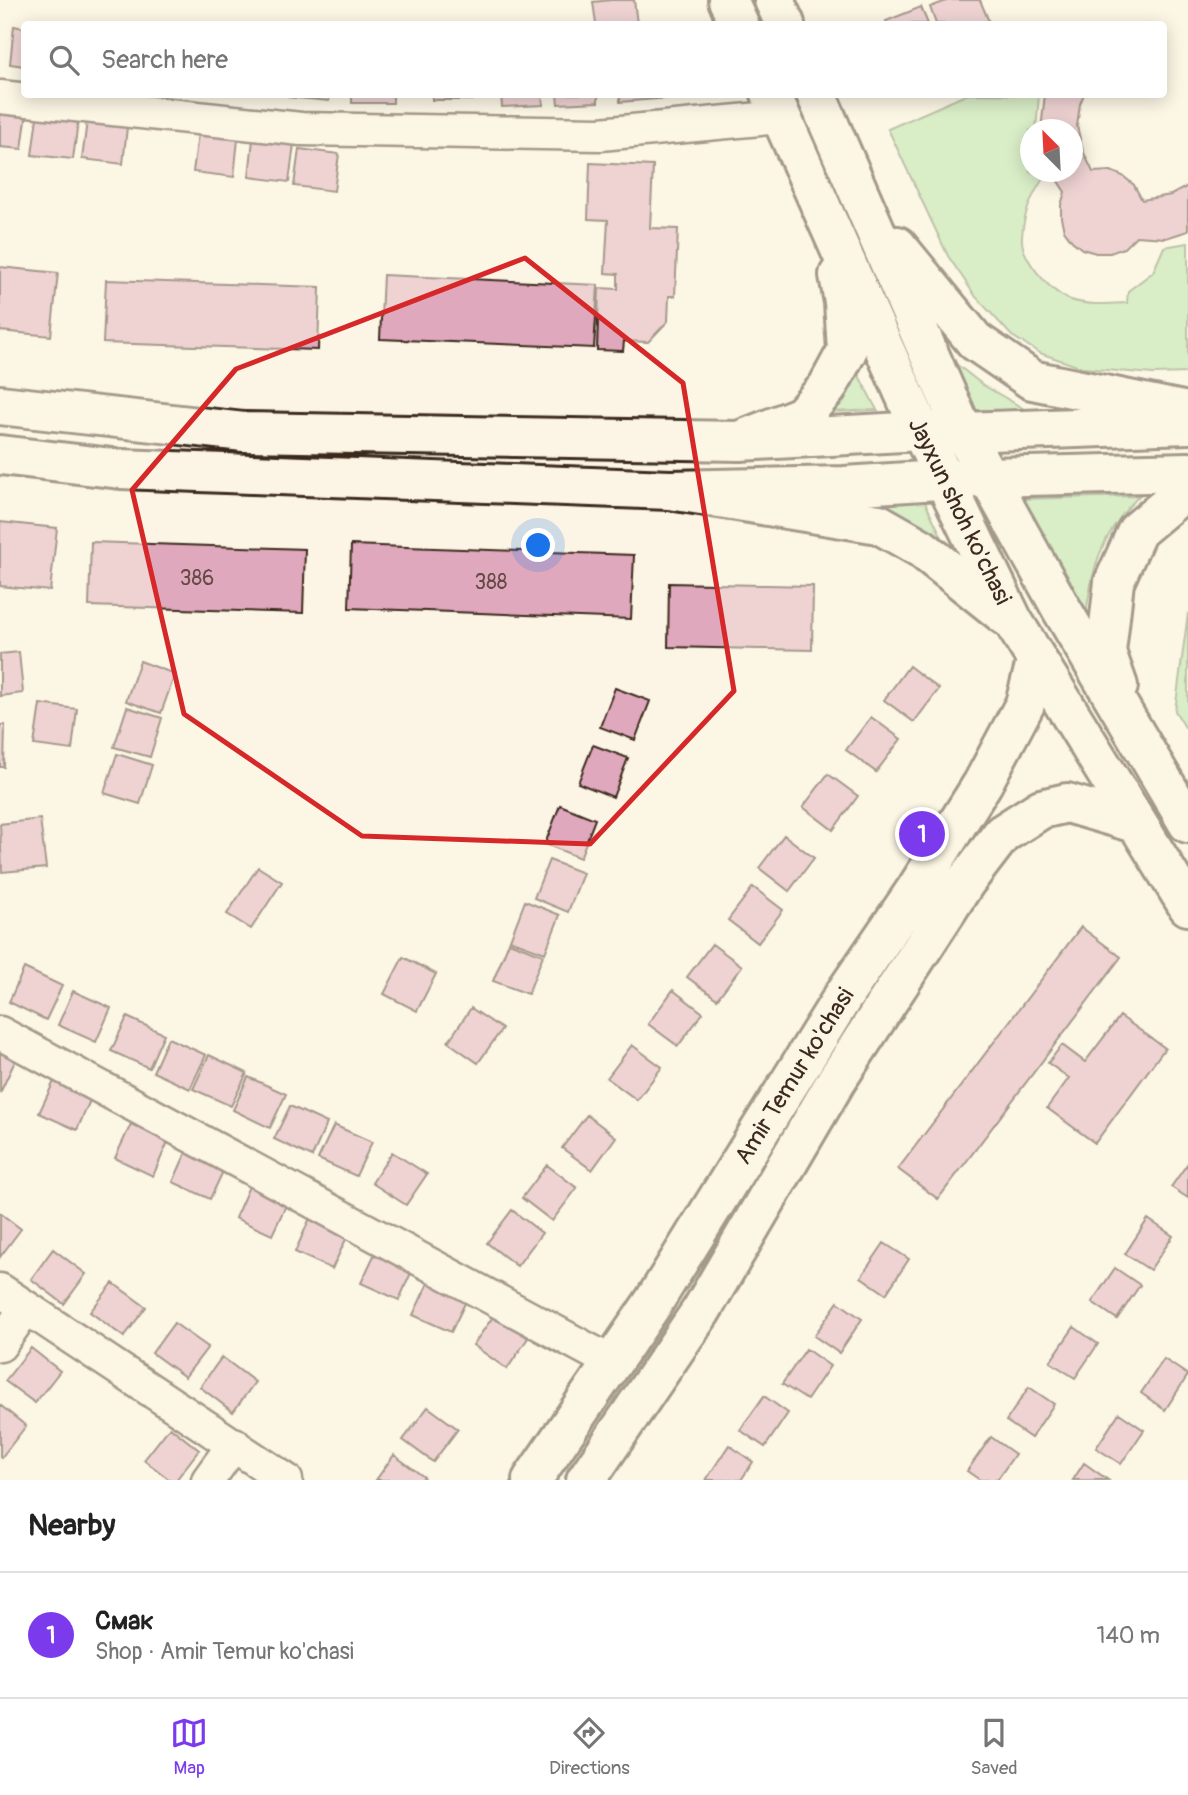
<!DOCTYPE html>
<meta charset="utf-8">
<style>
:root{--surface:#fff;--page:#f6f6f6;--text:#222;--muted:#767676;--line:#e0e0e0;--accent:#7c3aed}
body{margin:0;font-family:Pangolin,sans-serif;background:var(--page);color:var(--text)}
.compass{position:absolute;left:1020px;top:119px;width:63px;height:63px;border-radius:50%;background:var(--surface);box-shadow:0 4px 18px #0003;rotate:336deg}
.you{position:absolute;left:539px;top:546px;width:24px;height:24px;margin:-18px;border:5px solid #fff;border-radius:50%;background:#1a73e8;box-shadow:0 0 0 10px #1a73e833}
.badge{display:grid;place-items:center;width:46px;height:46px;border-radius:50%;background:var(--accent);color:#fff;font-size:23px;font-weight:700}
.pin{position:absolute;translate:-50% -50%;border:4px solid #fff;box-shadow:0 2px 7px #0006}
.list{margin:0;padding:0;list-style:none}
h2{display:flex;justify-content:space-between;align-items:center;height:91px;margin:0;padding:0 28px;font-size:30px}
h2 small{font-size:23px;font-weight:400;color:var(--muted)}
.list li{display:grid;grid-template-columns:46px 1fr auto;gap:21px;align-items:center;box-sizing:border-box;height:126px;padding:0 28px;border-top:2px solid var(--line)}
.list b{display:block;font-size:26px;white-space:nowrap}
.list p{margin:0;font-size:23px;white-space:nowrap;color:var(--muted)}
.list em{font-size:23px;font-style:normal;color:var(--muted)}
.icon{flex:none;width:38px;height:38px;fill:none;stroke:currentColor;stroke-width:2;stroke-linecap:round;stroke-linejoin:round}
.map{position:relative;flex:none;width:1188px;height:1480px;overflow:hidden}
.search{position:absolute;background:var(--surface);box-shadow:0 4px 18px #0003;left:21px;right:21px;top:21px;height:77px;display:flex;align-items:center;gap:18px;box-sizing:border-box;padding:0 24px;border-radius:7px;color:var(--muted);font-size:26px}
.sheet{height:217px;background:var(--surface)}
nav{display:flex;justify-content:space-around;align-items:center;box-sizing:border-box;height:98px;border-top:2px solid var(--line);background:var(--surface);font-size:19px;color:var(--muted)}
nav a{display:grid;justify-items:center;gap:4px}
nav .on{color:var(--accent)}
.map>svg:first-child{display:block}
</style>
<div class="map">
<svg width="1188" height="1480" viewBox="0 0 1188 1480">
<rect width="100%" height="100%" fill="#fcf5e5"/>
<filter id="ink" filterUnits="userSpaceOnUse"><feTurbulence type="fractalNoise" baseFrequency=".0143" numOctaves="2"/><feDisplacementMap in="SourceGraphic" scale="14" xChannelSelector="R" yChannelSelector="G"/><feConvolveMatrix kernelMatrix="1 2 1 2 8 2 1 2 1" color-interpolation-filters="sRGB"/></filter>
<g filter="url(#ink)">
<path fill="#b0e2a3" stroke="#768660" stroke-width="2" d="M968,94L1039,95L1036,129L1030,130V172L1047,173C1034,191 1023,214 1022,237C1020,258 1050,291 1068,299C1086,306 1108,304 1127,303L1128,291L1153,272L1164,247L1188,243V373L1153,374L1083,368L1040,353L1012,336L976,297L948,256L888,129Z
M947,357L983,385L1026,410H969Z
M857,372L877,410L831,412Z
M1139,496C1100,534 1091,571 1085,623L1018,499Z
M923,498L948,550L907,518L870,501Z
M1188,613V732L1175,711Z"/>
<path fill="#e0a8bd" stroke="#3b2a1e" stroke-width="2" d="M611,0H634L637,24H596L593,2Z
M949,0H980L990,24H936L930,7Z
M921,7L928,24H887L886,21Z
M14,26L24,28V66L10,64Z
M288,94H330L329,101L288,97Z
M352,94H393V103H352Z
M432,94H473V100H432Z
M501,94H542L543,105L502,107Z
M557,94H598V102L558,104Z
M620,94H669V98L620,102Z
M1045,94H1084L1080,104L1077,126L1083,151L1093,172L1111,171L1123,176L1134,185L1142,200L1171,195L1188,186V231L1166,238L1136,236L1124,248L1110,253H1096L1082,249L1072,241L1064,230L1061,218V205L1065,192L1052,172H1072V130H1041Z
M0,108L27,112L22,149L0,147Z
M37,117L78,122L73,159L32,155Z
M87,121L127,127L123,164L82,159Z
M198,134L238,139L234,177L193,172Z
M253,139L294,144L289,182L249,177Z
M299,149L339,154L334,191L294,186Z
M590,163L653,166L650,228L678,229L675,296H669L668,321L648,342L624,341L623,351L597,350L599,288L618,289V274L605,273L608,220L588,219Z
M0,267L58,273L51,336L0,331Z
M383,275L598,285L594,348L380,339Z
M106,280L320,287L318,350L103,343Z
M0,522L57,528L50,591L0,586Z
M91,542L305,549L303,613L89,606Z
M351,545L634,555L631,619L349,608Z
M669,583L813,586L812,650L668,647Z
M19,652L23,693L0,696V654Z
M140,661L175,674L161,713L126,701Z
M909,666L939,689L914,722L884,700Z
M615,688L650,701L635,740L600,727Z
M40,704L77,709L72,750L34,745Z
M127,707L162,718L150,757L114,747Z
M871,717L901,739L876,772L846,750Z
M0,725H5L4,767H0Z
M593,745L628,758L613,797L578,783Z
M117,754L152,765L140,804L104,793Z
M828,774L858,796L833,830L803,807Z
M560,805L595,819L580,858L545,844Z
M40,819L46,868L2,872L0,824Z
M784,835L814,858L789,891L759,868Z
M549,860L583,873L568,912L534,898Z
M258,867L282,882L251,929L227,914Z
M753,887L783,910L758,943L728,920Z
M525,901L560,915L545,953L510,940Z
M1081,927L1121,957L938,1199L898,1169Z
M509,942L543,955L528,994L493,981Z
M712,944L742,966L717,999L687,977Z
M403,957L436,974L417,1011L384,994Z
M24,968L62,986L46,1020L9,1002Z
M673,990L703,1013L678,1046L648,1024Z
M73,991L111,1008L96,1042L58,1025Z
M471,1008L502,1029L478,1063L448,1042Z
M1120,1016L1165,1048L1095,1143L1047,1108L1069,1078L1048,1063L1062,1045L1085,1062Z
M127,1017L164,1034L149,1068L111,1051Z
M168,1038L206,1055L190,1089L153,1072Z
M632,1045L662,1067L637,1100L607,1078Z
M0,1052L16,1059L0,1093Z
M209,1055L247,1073L231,1106L193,1089Z
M248,1077L286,1094L270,1128L233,1110Z
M55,1079L92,1096L77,1130L39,1113Z
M290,1106L327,1123L312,1157L274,1139Z
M587,1115L616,1137L592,1170L562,1148Z
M131,1124L168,1142L153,1176L115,1158Z
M334,1125L372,1142L356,1176L318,1159Z
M188,1148L226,1165L210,1199L173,1182Z
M392,1152L427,1174L406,1205L372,1183Z
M1188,1163V1198L1171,1187Z
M547,1165L577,1188L552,1221L522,1198Z
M250,1184L288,1201L272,1235L235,1218Z
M512,1210L542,1233L517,1266L487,1243Z
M0,1213L21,1229L0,1257Z
M310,1218L348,1235L332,1269L295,1252Z
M1148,1219L1173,1236L1150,1270L1125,1254Z
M884,1243L909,1259L886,1294L861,1277Z
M53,1249L86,1274L64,1304L31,1279Z
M377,1249L414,1266L399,1300L361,1283Z
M1115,1268L1140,1285L1117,1319L1092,1302Z
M429,1281L467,1299L451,1332L413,1315Z
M113,1283L146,1307L124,1337L90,1312Z
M838,1302L862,1319L839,1353L814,1336Z
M495,1314L528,1338L507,1369L473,1345Z
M174,1323L208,1347L185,1377L152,1353Z
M1074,1327L1098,1344L1075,1378L1050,1362Z
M31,1348L60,1371L35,1403L5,1381Z
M806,1349L830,1366L807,1400L782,1384Z
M222,1357L255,1382L233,1412L200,1387Z
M1164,1359L1188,1375L1165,1410L1141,1393Z
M1029,1387L1054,1404L1031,1438L1006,1421Z
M764,1396L788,1413L765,1447L740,1430Z
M0,1405L26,1426L1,1458L0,1457Z
M428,1407L458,1429L433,1462L403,1440Z
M1119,1413L1144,1430L1121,1464L1096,1448Z
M170,1427L199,1450L176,1480H170L144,1460Z
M991,1437L1015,1454L997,1480H980L967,1471Z
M729,1445L753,1462L741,1480H706Z
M394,1455L424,1477L422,1480H376Z
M1084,1463L1108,1480H1073Z"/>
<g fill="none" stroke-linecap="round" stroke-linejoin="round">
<defs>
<path id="minor" d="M0,97L301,129L600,134L781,117
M0,1033L613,1363
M0,1290L286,1480
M0,1345L26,1308
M208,1480L234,1444"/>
<path id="major" d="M0,405L244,432L739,441L921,431L963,432L1188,424
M0,455L121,469L670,490L844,486L987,477L1188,472
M532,1480L653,1303L844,995L915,891L983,783L1025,704L1036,662
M586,1480L701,1311L836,1081L966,881L1002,834L1041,809L1067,803L1135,823"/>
<path id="highway" d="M728,0L739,24
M774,0L785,24
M771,94L921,431L1013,621L1188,906
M816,94L963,432L1061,608L1188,823
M897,246L975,341L1032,380L1188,412
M739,441L802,416L827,388L847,351L844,302L839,275
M670,490L879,524L921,548L1006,616
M1118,686L1106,652L1114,582L1137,531L1180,495L1188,492"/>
</defs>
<use href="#minor" stroke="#3b2a1e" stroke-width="37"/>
<use href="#major" stroke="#3b2a1e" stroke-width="44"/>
<use href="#highway" stroke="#3b2a1e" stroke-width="44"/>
<use href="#minor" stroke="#fcf5e5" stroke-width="32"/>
<use href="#major" stroke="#fcf5e5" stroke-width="38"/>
<use href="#highway" stroke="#fcf5e5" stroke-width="38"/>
</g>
</g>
<path d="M0 0H1188V1480H0ZM525,258L683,383L734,691L590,844L362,836L184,714L132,490L236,369Z" fill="#fcf5e5" fill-opacity=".55" fill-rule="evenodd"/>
<path fill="none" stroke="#d62828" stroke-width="5" stroke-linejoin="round" d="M525,258L683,383L734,691L590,844L362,836L184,714L132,490L236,369Z"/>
<g text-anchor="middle" stroke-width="5" stroke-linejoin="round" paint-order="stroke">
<g font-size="21" fill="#644a46">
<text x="197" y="585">386</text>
<text x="491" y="589">388</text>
</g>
<g font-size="24" fill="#3b2a1e" stroke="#fcf5e5">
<text transform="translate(960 511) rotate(64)" y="8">Jayxun shoh ko'chasi</text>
<text transform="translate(794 1076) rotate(-58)" y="8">Amir Temur ko'chasi</text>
</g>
</g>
</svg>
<svg class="compass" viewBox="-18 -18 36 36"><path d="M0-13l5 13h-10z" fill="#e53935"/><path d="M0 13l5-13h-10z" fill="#767676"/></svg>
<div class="you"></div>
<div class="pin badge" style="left:922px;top:834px">1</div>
<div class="search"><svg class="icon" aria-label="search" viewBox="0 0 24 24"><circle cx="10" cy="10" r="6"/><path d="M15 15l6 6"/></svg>Search here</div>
</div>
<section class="sheet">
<h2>Nearby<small></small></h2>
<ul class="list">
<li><span class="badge">1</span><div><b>Смак</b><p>Shop · Amir Temur ko'chasi</p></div><em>140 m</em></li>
</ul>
</section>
<nav>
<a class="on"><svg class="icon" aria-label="map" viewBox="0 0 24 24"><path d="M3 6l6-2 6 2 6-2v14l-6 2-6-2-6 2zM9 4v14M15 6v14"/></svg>Map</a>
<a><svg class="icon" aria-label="directions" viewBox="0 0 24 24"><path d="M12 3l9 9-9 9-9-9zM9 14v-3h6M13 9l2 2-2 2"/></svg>Directions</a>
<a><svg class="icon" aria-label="saved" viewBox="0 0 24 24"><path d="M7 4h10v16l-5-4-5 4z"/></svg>Saved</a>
</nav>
